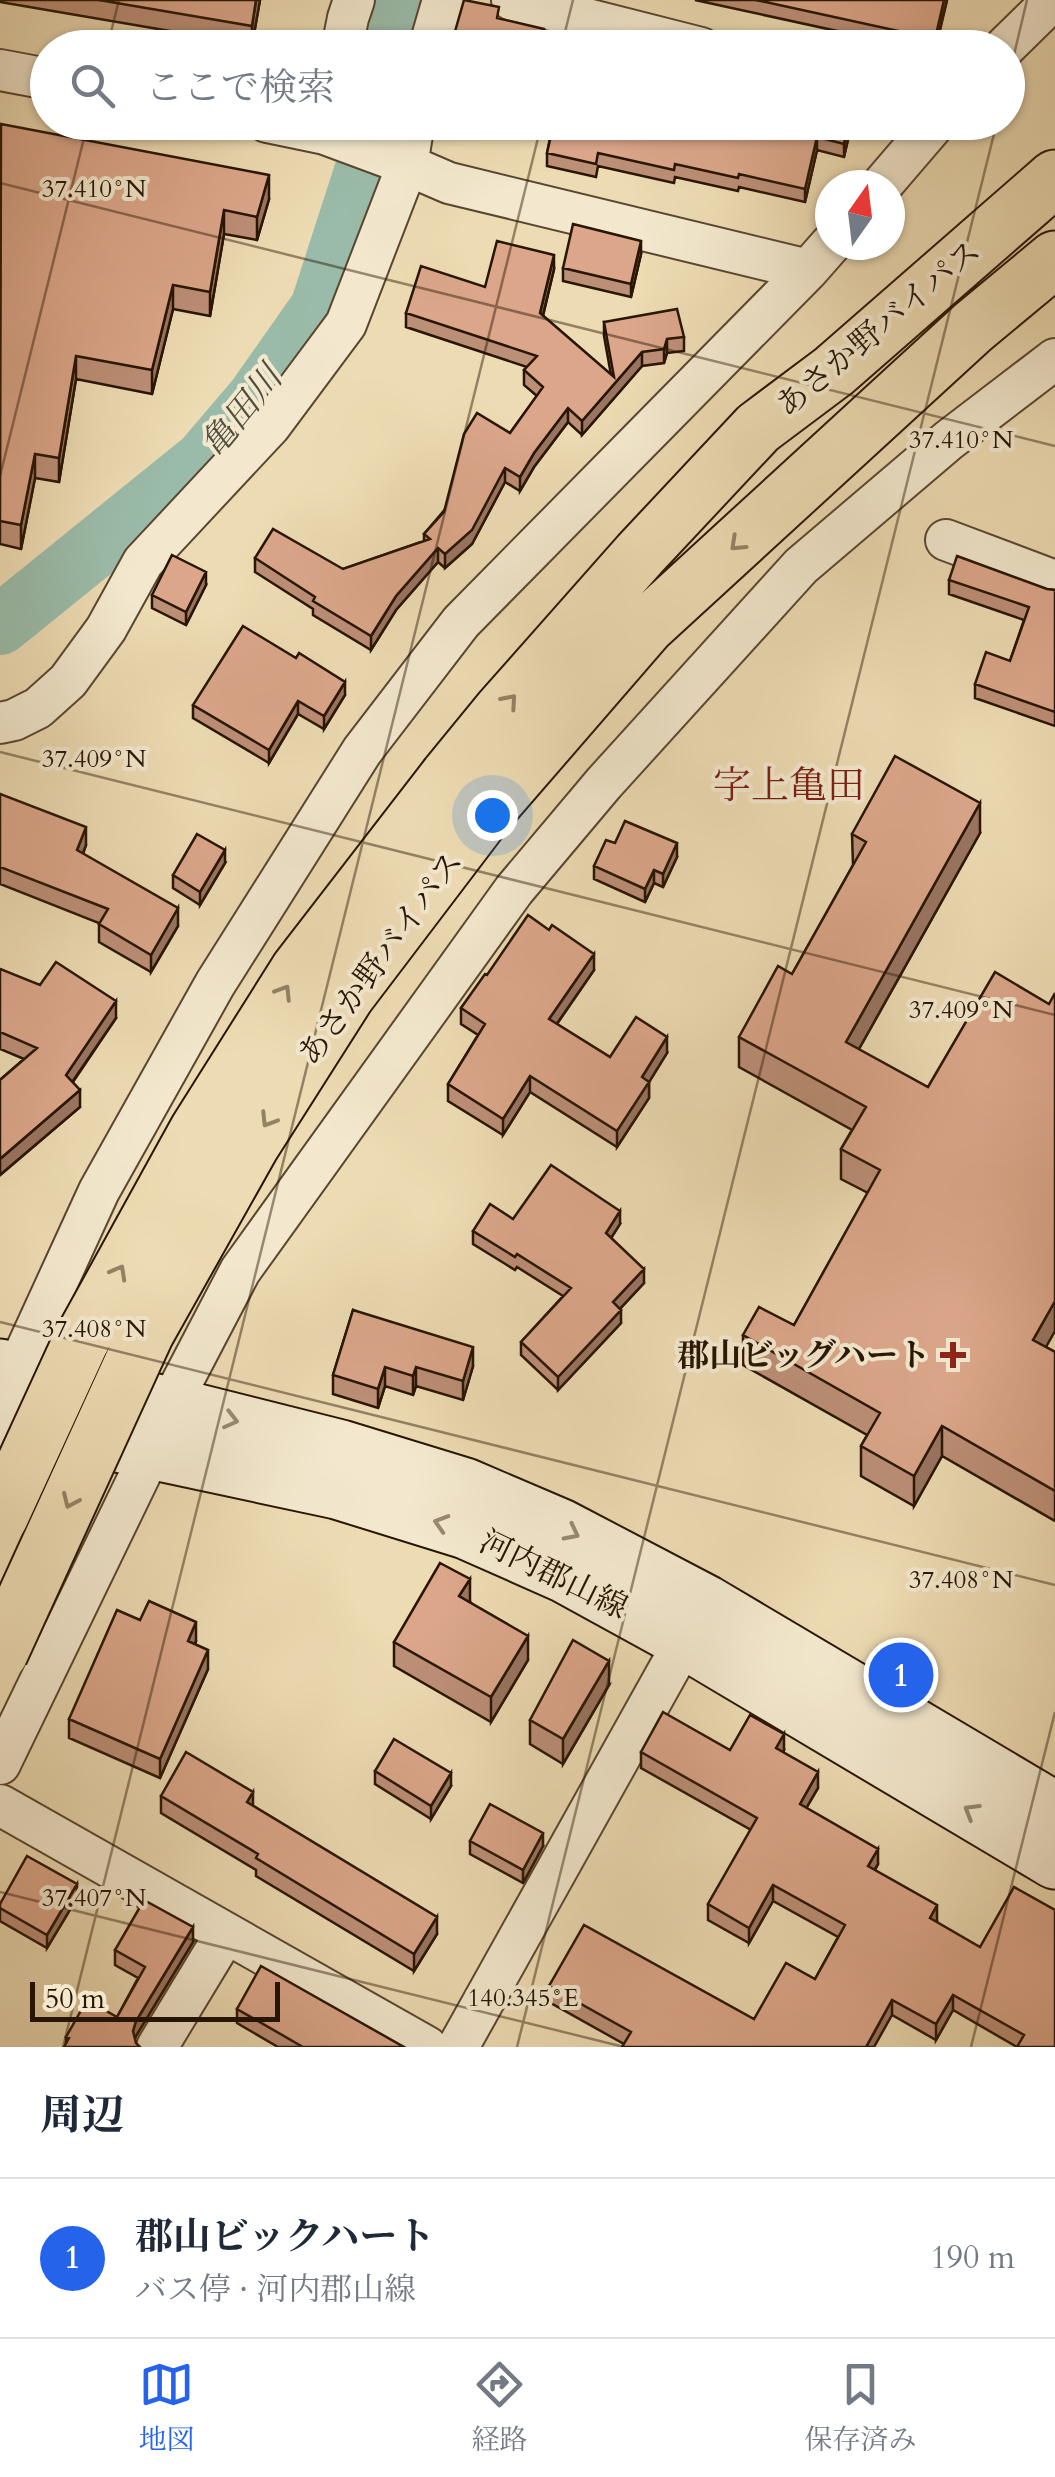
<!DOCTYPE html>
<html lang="ja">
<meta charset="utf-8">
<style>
:root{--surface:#fff;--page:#f6f6f7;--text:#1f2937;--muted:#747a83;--line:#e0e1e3;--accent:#2563eb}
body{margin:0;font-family:Cardo,"Noto Serif JP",serif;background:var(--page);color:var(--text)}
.compass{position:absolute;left:815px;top:170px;width:90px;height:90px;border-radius:50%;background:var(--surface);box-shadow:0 2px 8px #0004;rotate:14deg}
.scale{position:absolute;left:30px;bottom:25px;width:250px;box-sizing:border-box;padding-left:10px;border:5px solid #281503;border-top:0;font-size:28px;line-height:35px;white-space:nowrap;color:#281503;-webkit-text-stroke:8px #f3e8ce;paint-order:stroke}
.you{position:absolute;left:492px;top:815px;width:35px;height:35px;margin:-25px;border:8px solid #fff;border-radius:50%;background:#1a73e8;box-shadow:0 0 0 15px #1a73e833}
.badge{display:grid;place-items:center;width:65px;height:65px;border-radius:50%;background:var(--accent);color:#fff;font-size:32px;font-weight:700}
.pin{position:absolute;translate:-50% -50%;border:5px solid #fff;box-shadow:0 2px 10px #0006}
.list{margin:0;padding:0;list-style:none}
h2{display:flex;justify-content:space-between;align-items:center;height:130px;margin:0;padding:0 40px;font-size:42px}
h2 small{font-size:32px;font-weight:400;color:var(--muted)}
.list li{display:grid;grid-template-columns:65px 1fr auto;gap:30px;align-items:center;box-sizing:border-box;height:160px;padding:0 40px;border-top:2px solid var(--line)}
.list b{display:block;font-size:38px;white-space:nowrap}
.list p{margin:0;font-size:32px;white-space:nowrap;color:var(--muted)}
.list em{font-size:32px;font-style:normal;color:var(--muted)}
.icon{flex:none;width:55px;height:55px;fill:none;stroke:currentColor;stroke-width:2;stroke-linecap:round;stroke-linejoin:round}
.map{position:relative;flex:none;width:1055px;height:2047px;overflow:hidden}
.search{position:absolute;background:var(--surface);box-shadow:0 2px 8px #0004;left:30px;right:30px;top:30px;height:110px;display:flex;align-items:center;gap:25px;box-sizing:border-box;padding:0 35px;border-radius:55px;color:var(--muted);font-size:38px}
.sheet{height:290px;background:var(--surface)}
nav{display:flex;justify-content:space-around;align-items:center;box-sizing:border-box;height:140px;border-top:2px solid var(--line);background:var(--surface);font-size:28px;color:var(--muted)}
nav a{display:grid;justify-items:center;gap:5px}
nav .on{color:var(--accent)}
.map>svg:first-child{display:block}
</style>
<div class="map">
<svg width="1055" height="2047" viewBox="0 0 1055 2047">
<rect width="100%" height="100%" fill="#eddbb3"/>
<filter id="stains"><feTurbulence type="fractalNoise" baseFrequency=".002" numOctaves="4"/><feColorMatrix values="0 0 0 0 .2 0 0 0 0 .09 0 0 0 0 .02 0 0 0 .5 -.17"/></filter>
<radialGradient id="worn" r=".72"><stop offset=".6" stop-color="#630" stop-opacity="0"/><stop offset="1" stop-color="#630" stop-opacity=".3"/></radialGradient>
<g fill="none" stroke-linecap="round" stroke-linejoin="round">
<path stroke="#9abba9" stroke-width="60" d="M394,48L407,0
M0,625L204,460L256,399L320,308L375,138L377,122"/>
<defs>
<path id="minor" d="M512,0L701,48
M342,48L348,18L354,0
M429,48L443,0
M1004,48L1053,0
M0,70L48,79
M267,122L325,134L398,161L449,183L808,270
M882,185L936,122
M946,540L1055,581
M0,723L14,720L38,708L68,681L106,629L143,562L270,426L346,324L407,166L414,122
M6,1394L99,1191L215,984L362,751L461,622L808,270L830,245
M0,1764L151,1452L170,1405L240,1271L514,890L604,783L801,566L949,440L1055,359
M0,1805L427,2047
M157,2047L226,1933
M458,2047L697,1619"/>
<path id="secondary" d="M0,1367L170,1405L341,1448L465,1486L561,1527L706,1603L1055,1810
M0,1419L337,1491L466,1531L563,1574L685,1641L1055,1861"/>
<path id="trunk" d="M448,776L502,710L640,554L758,428L834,371L1055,178
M486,812L647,626L973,327L1055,259"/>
</defs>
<use href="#minor" stroke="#59462f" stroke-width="44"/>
<use href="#secondary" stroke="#281503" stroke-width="59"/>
<use href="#trunk" stroke="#281503" stroke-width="59"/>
<use href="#minor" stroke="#f3e8ce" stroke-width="40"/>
<use href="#secondary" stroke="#f3e8ce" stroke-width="55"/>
<use href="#trunk" stroke="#eddbb3" stroke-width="55"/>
<defs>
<path id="trunk-bridge" d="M0,1517L80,1343L197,1131L299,969L448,776
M0,1653L146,1333L251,1146L347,995L486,812"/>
</defs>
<use href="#trunk-bridge" stroke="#281503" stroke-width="59" stroke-linecap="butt"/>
<use href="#trunk-bridge" stroke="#eddbb3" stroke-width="55"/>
</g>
<path fill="#bc8f77" stroke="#281503" stroke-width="2.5" d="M0,0H260L252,45L0,2Z
M695,0H947L936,48H915Z
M437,122H477L474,137L437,128Z
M508,122H852L844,157L817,150L805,202L739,187L738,191L675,177L674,183L598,166L596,177L547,166V153L551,133Z
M0,126L269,199L257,240L224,234L210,316L173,309L152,394L76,379L59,482L35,478L21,549L0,544Z
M641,254L631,297L563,281V268Z
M554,269L543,316L611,375L604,336V322L684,337V351L667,353L664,363L642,366L582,435L568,422L534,467L520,491L505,482L472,544L445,568L438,562L396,610L371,650L313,615V609L255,572V558L343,569L424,541V534L510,433L537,396L524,385V370L527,367L406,327V313L485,287Z
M949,580L1055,590V726L975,698V684L1010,661L1024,620L949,594Z
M206,585L186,625L152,608V595Z
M296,658L345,695L324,729L298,714L269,763L193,718V705Z
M0,794L86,845L83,854L178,926L151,972L99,942V923L0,884Z
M980,833L859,1049L1046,1347L1055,1352V1521L942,1456L914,1506L861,1476V1446L867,1435L743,1365V1335L794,1325L868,1193L841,1179V1149L852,1130L739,1067V1037L792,974L853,865L852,834Z
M615,843L677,857L663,887L654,883L645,902L594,879V866Z
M225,863L200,905L173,888V875Z
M549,930L594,970L557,1024L610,1057L667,1053L649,1082V1098L617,1147L530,1092L503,1135L448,1101V1084L478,1035L461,1024V1008L487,975Z
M0,969L116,1018L73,1082L80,1107L0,1175V1080L24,1059L0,1049Z
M513,1219L620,1224L611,1238L644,1283L620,1309L621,1323L558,1390L521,1355V1342L563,1296L517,1267L515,1270L473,1244V1231Z
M353,1310L473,1366L463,1400L416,1386L413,1395L385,1386L378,1408L333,1394V1375Z
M470,1602L528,1660L491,1722L394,1666V1642Z
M140,1620L196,1641L195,1645L208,1669L160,1778L69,1738V1719Z
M609,1685L563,1764L530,1744V1720Z
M730,1750H784L783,1752L818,1788L806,1808L878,1864L875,1870L937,1921L936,1922L1055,2047H1017L953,2010L936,2040L892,2015L624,2044L549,2002V1986L754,2019L815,1979L838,1937L773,1901L749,1943L708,1920V1904L751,1830L641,1768V1752Z
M375,1771L451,1786L431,1819L375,1784Z
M161,1796L253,1806L437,1934L414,1971L256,1876V1870L161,1813Z
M470,1841L543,1846L523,1883L470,1854Z
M77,1898L47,1948L0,1921V1904Z
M193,1942L136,2036L66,2044V2037L117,2017L138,1978L115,1965V1950Z
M237,2009L404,2047H278L237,2023Z"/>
<path fill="#997461" stroke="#281503" stroke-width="2.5" d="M256,0H260L252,45V26Z
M944,0H947L935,48V39Z
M849,122H852L844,157V144Z
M817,137V150L805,202V189Z
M269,175V199L257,240V217Z
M224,210V234L210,316V292Z
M641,241V254L631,297V284Z
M554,255V269L540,327V313Z
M173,285V309L152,394V370Z
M667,339V353L664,363V349Z
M642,352V366L582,435V421Z
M76,356V379L59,482V458Z
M568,408V422L534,467L520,491V477L534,453Z
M35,454V478L21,549V525Z
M505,468V482L472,544L445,568V554Z
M438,548V562L396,610L371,650V636L396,596Z
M206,572V585L186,625V612Z
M345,682V695L324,729V716Z
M298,701V714L269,763V750Z
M980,803V833L846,1072V1042Z
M86,827V845L77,868V850Z
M677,843V857L663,887V874Z
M225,850V863L200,905V892Z
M654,870V883L645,902V889Z
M178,908V926L151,972V955Z
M594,954V970L549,1035V1019Z
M116,1001V1018L66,1091V1075Z
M667,1037V1053L649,1082V1098L617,1147V1131L642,1077Z
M530,1076V1092L503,1135V1119Z
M80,1090V1107L0,1175V1159Z
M620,1211V1224L606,1246V1233Z
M644,1269V1283L613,1316V1302Z
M1055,1301V1331L1033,1370V1340Z
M621,1310V1323L558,1390V1377Z
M473,1347V1366L463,1400V1381Z
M385,1367V1386L378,1408V1389Z
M416,1367V1386L413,1395V1376Z
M942,1426V1456L914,1506V1476Z
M470,1579V1604L459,1596Z
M196,1622V1641L188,1660V1641Z
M528,1636V1660L491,1722V1697Z
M208,1650V1669L160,1778V1759Z
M609,1661V1685L563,1764V1739Z
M784,1734V1750L776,1764V1748Z
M818,1772V1788L800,1819V1804Z
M451,1773V1786L431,1819V1806Z
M253,1792V1809L247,1802Z
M543,1833V1846L523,1883V1870Z
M878,1849V1864L868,1881V1866Z
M77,1884V1898L47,1948V1935Z
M773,1885V1901L749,1943V1928Z
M937,1905V1921L930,1934V1918Z
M437,1917V1934L414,1971V1954Z
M193,1927V1942L136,2036L133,2046V2031L136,2021Z
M953,1995V2010L936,2040V2024Z
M892,2000V2015L874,2047H866Z"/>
<path fill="#dba68a" stroke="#281503" stroke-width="2.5" d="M99,0H256L252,26Z
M464,0L499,7L497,18L544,29L543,37L591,48H448L452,42Z
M756,0H944L935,39Z
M605,36L652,48H602Z
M554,122H849L844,144L817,137L805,189L739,174L738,178L675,164L674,170L598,153L596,164L547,153Z
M1,124L269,175L257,217L224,210L210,292L173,285L152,370L76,356L59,458L35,454L21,525L0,521Z
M573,224L641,241L631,284L563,268Z
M497,241L554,255L540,313L614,377L604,322L677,309L684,337L667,339L664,349L642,352L582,421L568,408L534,453L520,477L505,468L472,530L445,554L438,548L396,596L371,636L313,601L315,597L255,558L273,529L343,569L430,539L424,534L444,512L464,434L477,413L510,433L543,387L524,370L537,356L406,313L421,266L485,287Z
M172,555L206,572L186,612L152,595Z
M957,556L1047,589L1055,590V712L975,684L986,652L1010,661L1029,607L949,580Z
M243,626L296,658L299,653L345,682L324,716L298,701L269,750L193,705Z
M895,756L980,803L846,1042L928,1087L995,972L1049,1004L1055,993V1301L1033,1340L1055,1352V1491L942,1426L914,1476L861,1446L880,1413L743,1335L759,1307L794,1325L880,1170L841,1149L866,1107L739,1037L778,966L792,974L866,842L852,834Z
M0,794L86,827L77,850L178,908L151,955L99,924L108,909L0,867Z
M625,821L677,843L663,874L654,870L645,889L594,866L606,840L615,843Z
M197,834L225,850L200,892L173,875Z
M528,915L549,930L552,925L594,954L549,1019L610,1057L636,1017L667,1037L642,1077L649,1082L617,1131L530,1076L503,1119L448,1084L485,1024L461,1008L485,974L487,975Z
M56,962L116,1001L66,1075L80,1090L0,1159V1080L37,1048L0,1032V969L40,985Z
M551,1165L620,1211L606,1233L644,1269L613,1302L621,1310L558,1377L521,1342L571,1288L517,1254L515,1257L473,1231L490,1204L513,1219Z
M353,1310L473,1347L463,1381L416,1367L413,1376L385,1367L378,1389L333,1375Z
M440,1563L470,1579L459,1596L528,1636L491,1697L394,1642Z
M149,1601L196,1622L188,1641L208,1650L160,1759L69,1719L117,1610L140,1620Z
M573,1640L609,1661L563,1739L530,1720Z
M663,1712L730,1750L750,1715L784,1734L776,1748L818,1772L800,1804L878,1849L868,1866L937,1905L930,1918L980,1947L1014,1887L1055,1910V2047H1017L1024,2035L953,1995L936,2024L892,2000L866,2047H622L631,2032L549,1986L584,1925L754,2019L786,1963L815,1979L845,1925L773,1885L749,1928L708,1904L757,1818L641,1752Z
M394,1739L451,1773L431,1806L375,1771Z
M186,1752L253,1792L247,1802L437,1917L414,1954L256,1858L258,1854L161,1796Z
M490,1804L543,1833L523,1870L470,1841Z
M27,1856L77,1884L47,1935L0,1908V1904Z
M144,1900L193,1927L136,2021L133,2031L136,2043L140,2047H64L69,2038L66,2037L87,2000L117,2017L145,1967L115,1950Z
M261,1966L404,2047H303L237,2009Z"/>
<defs><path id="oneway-chevron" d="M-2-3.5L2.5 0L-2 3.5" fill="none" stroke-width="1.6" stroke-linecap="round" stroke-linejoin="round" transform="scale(2.5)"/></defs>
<g stroke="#948264">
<use href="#oneway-chevron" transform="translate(737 544) rotate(137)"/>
<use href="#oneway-chevron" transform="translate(510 701) rotate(-49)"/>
<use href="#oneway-chevron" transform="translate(284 992) rotate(-58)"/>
<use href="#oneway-chevron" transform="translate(268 1120) rotate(122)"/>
<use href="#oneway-chevron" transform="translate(119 1272) rotate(-61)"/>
<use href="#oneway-chevron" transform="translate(70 1501) rotate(114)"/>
</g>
<g stroke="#988973">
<use href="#oneway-chevron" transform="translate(231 1420) rotate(14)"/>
<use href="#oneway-chevron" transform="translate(441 1523) rotate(-163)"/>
<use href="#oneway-chevron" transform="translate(572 1533) rotate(27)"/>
<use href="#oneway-chevron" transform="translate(971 1811) rotate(-149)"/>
</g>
<path fill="none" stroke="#281503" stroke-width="2.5" stroke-opacity="0.45" d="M107,48L119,0M561,48L573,0M1008,80L1027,0M0,183L1055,446M0,476L88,122M0,752L1055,1015M0,1322L1055,1585M0,1892L624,2047M63,2047L542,122M517,2047L997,122M971,2047L1055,1712"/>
<path fill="#8f2418" stroke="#f3e8ce" stroke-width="4" d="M948 1340h10v10h10v10h-10v10h-10v-10h-10v-10h10z"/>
<g text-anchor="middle" stroke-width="8" stroke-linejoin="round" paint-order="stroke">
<g font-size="32" fill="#281503" stroke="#f3e8ce">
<text transform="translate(878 328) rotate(-40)" y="11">あさか野バイパス</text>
<text transform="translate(380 958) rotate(-54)" y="11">あさか野バイパス</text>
<text transform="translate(554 1574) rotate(26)" y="11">河内郡山線</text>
</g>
<g font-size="32" font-weight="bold" fill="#281503" stroke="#f3e8ce" text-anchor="end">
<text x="930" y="1366">郡山ビッグハート</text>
</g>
<g font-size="35" font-style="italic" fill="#504f3d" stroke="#f3e8ce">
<text transform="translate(241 411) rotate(-51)" y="12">亀田川</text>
</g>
<g font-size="38" fill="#7a1f14" stroke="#f3e8ce">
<text x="789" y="798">字上亀田</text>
</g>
</g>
<g font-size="25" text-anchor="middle" fill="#281503" stroke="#f3e8ce" stroke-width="8" stroke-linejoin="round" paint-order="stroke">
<text x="94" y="197">37.410°N</text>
<text x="961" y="448">37.410°N</text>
<text x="94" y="767">37.409°N</text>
<text x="961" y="1018">37.409°N</text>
<text x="94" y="1337">37.408°N</text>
<text x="961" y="1588">37.408°N</text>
<text x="94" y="1906">37.407°N</text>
<text x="523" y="2006">140.345°E</text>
</g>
<rect width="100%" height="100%" filter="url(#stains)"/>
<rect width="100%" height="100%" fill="url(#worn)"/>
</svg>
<svg class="compass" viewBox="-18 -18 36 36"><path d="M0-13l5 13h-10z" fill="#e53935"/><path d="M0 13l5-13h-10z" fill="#747a83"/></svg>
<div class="scale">50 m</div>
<div class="you"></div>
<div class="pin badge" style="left:901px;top:1675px">1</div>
<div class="search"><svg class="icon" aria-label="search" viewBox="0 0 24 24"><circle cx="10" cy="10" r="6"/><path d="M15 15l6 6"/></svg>ここで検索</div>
</div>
<section class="sheet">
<h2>周辺<small></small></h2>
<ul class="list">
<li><span class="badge">1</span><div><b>郡山ビックハート</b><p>バス停 · 河内郡山線</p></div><em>190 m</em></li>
</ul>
</section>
<nav>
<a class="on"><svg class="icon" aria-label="map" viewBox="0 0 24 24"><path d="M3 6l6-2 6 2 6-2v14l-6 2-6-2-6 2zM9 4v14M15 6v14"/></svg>地図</a>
<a><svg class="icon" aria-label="directions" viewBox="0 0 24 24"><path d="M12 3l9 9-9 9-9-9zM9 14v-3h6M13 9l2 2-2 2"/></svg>経路</a>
<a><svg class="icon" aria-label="saved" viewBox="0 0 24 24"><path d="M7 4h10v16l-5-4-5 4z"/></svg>保存済み</a>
</nav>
